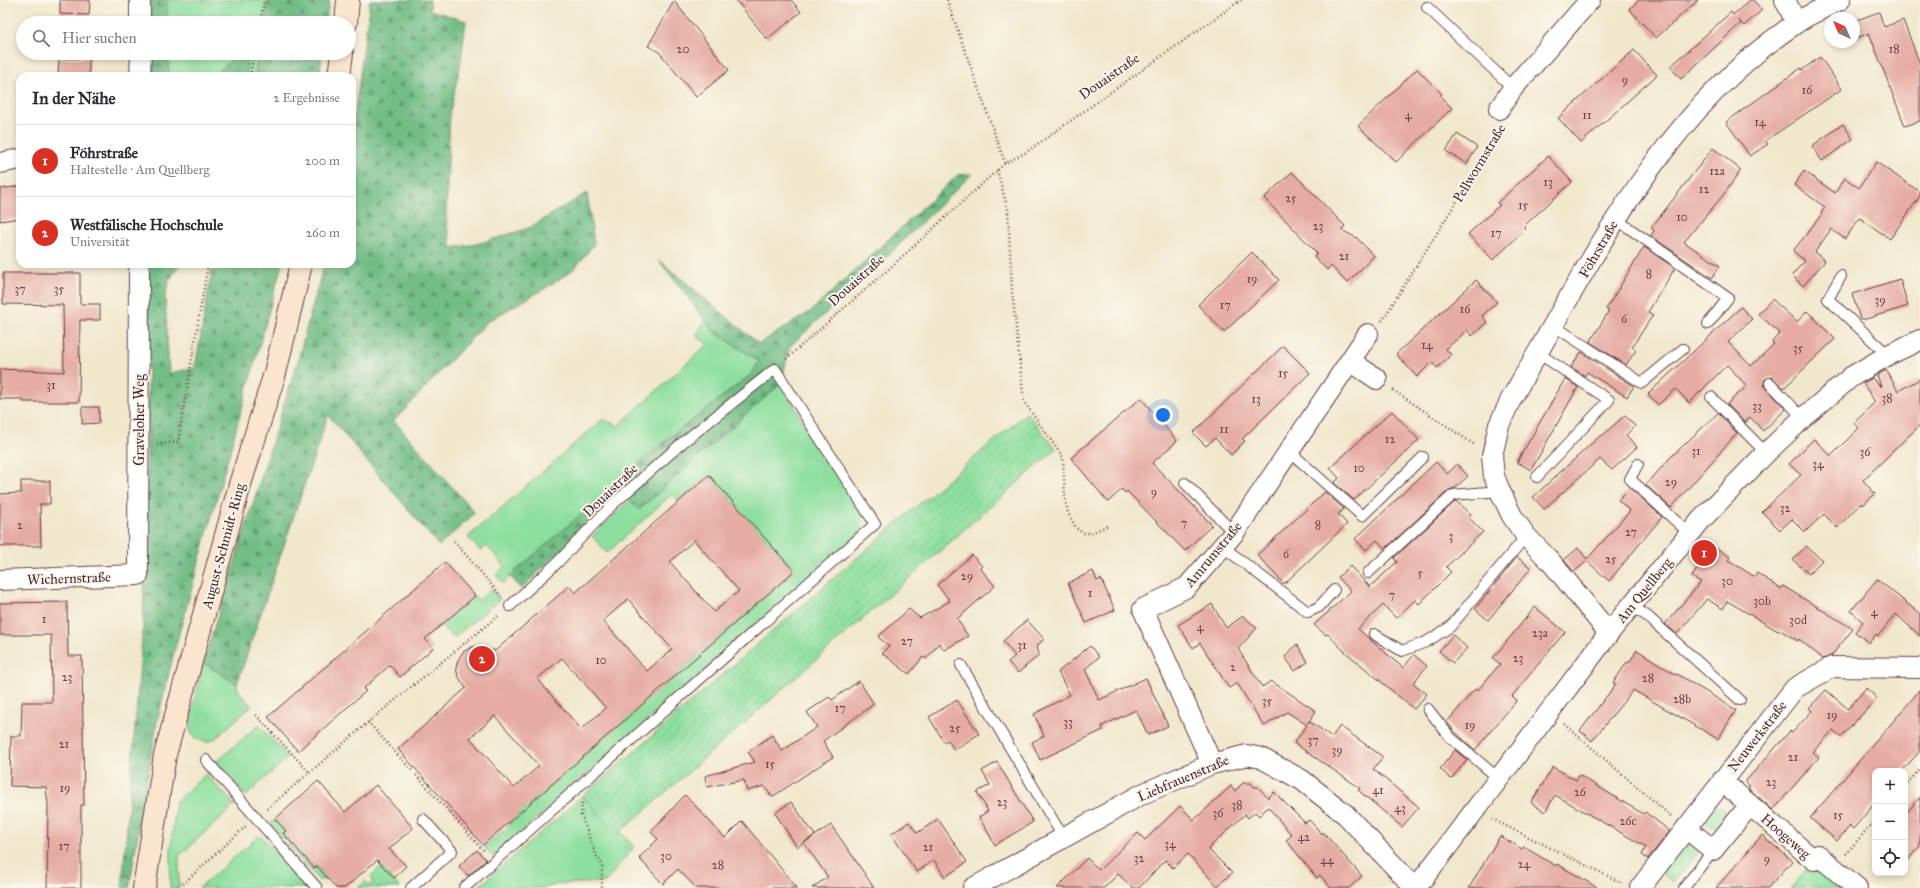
<!DOCTYPE html>
<html lang="de">
<meta charset="utf-8">
<style>
:root{--surface:#fff;--page:#f2f2f3;--text:#2b2b33;--muted:#7c7c81;--line:#e1e1e2;--accent:#d93025}
body{margin:0;font-family:"IM FELL Great Primer",serif;background:var(--page);color:var(--text)}
.controls{position:absolute;right:12px;bottom:12px;display:grid;overflow:hidden;border-radius:8px;box-shadow:0 2px 6px #0003}
.controls button{width:36px;height:36px;display:grid;place-items:center;padding:0;border:0;border-bottom:1px solid var(--line);background:var(--surface);color:var(--text);font:20px sans-serif}
.compass{position:absolute;left:1824px;top:12px;width:36px;height:36px;border-radius:50%;background:var(--surface);box-shadow:0 2px 6px #0003;rotate:316deg}
.you{position:absolute;left:1163px;top:415px;width:14px;height:14px;margin:-10px;border:3px solid #fff;border-radius:50%;background:#1a73e8;box-shadow:0 0 0 6px #1a73e833}
.badge{display:grid;place-items:center;width:26px;height:26px;border-radius:50%;background:var(--accent);color:#fff;font-size:13px;font-weight:700}
.pin{position:absolute;translate:-50% -50%;border:2px solid #fff;box-shadow:0 1px 4px #0006}
.list{margin:0;padding:0;list-style:none}
h2{display:flex;justify-content:space-between;align-items:center;height:52px;margin:0;padding:0 16px;font-size:17px}
h2 small{font-size:13px;font-weight:400;color:var(--muted)}
.list li{display:grid;grid-template-columns:26px 1fr auto;gap:12px;align-items:center;box-sizing:border-box;height:72px;padding:0 16px;border-top:1px solid var(--line)}
.list b{display:block;font-size:15px;white-space:nowrap}
.list p{margin:0;font-size:13px;white-space:nowrap;color:var(--muted)}
.list em{font-size:13px;font-style:normal;color:var(--muted)}
.icon{flex:none;width:22px;height:22px;fill:none;stroke:currentColor;stroke-width:2;stroke-linecap:round;stroke-linejoin:round}
.map{position:relative;flex:none;width:1920px;height:888px;overflow:hidden}
.search{position:absolute;background:var(--surface);box-shadow:0 2px 6px #0003;left:16px;top:16px;width:340px;height:44px;display:flex;align-items:center;gap:10px;box-sizing:border-box;padding:0 14px;border-radius:22px;color:var(--muted);font-size:15px}
.panel{position:absolute;background:var(--surface);box-shadow:0 2px 6px #0003;left:16px;top:72px;width:340px;height:196px;border-radius:12px}
.map>svg:first-child{display:block}
</style>
<div class="map">
<svg width="1920" height="888" viewBox="0 0 1920 888">
<defs>
<pattern id="forest-firs" width="22" height="20" patternUnits="userSpaceOnUse"><rect width="22" height="20" fill="#72be86"/><path d="M5 1l3.5 6h-7zM16 11l3.5 6h-7z" fill="#609a6e"/></pattern>
<pattern id="garden-furrows" width="10" height="10" patternUnits="userSpaceOnUse"><rect width="10" height="10" fill="#8ddf9f"/><path d="M-1 1l2-2M0 10L10 0M9 11l2-2" fill="none" stroke="#7bbf89"/></pattern>
</defs>
<rect width="100%" height="100%" fill="#fbf7ec"/>
<filter id="ink" filterUnits="userSpaceOnUse"><feTurbulence type="fractalNoise" baseFrequency=".025" numOctaves="2"/><feDisplacementMap in="SourceGraphic" scale="8" xChannelSelector="R" yChannelSelector="G"/><feConvolveMatrix kernelMatrix="1 2 1 2 8 2 1 2 1" color-interpolation-filters="sRGB"/></filter>
<filter id="wash" filterUnits="userSpaceOnUse"><feTurbulence type="fractalNoise" baseFrequency=".012" numOctaves="4" result="noise"/><feDisplacementMap in="SourceGraphic" scale="16" xChannelSelector="R" yChannelSelector="G"/><feGaussianBlur stdDeviation="0.9" result="paint"/><feColorMatrix in="noise" values="0 0 0 0 0 0 0 0 0 0 0 0 0 0 0 0 0 1.4 0 .05"/><feComposite in="paint" operator="in"/></filter>
<g filter="url(#wash)">
<rect width="100%" height="100%" fill="#f0e7cc"/>
<path fill="#8ddf9f" stroke="#6c7f65" d="M151,0H329L326,23H150Z
M150,53H322L319,76H149Z
M705,320L713,331L759,361L752,374L666,440L503,583L496,575L505,566L487,546L480,551L468,537L603,419L618,426L708,344L696,336Z
M780,384L862,513L864,521L859,534L493,857L484,847L511,824L509,822L794,571L709,475L679,501L672,494L607,553L592,536L630,500L639,510Z
M492,589L500,599L453,638L441,625L475,596L479,600Z
M203,663L237,684L238,690L251,706L216,738L207,742L195,738L191,733L189,723Z
M259,725L288,757L246,796L216,762Z
M206,774L235,805L179,856V888H170L171,847L176,801Z
M583,796L617,834L620,831L634,847L605,882L558,884L546,888H477Z
M1705 817a11 11 0 1 1 22 0a11 11 0 1 1-22 0Z
M275,819L286,831L284,833L314,868L316,866L326,877L320,881L270,825Z
M260,835L308,888H199Z
M1687,839L1700,850L1673,883L1661,873Z
M1810,865L1826,878L1832,872L1850,888H1791Z
M381,866L400,888H358L365,881L368,885L373,884V880L371,876Z"/>
<path fill="url(#forest-firs)" stroke="#5e6e58" d="M151,0H167V23H150Z
M268,0H329L326,23H265Z
M370,0H430V10L466,21L460,66L450,113L446,216L451,248L477,244L529,228L587,193L594,244L574,269L546,288L488,321L394,421L475,513L439,546L328,415L237,684L203,663L297,363L324,264H352V135Z
M150,53H168L169,76H149Z
M259,53H322L319,76H254Z
M248,56L246,76H213L234,58Z
M972,174L878,265L790,346L781,383L639,510L621,491L521,589L510,576L666,440L752,374L759,361L713,331L659,260L759,344L811,311L958,175Z
M148,264H180L169,281L165,297L169,373L195,368L213,264H282L175,648L157,722L129,888H122L143,626L148,418Z"/>
<path fill="url(#garden-furrows)" stroke="#6c7f65" d="M1027,413L1056,449L617,835L583,796L897,523Z"/>
<g id="blocks">
<path fill="#e6aca3" fill-rule="evenodd" d="M60,0H90L89,15L60,14Z
M736,0H791L801,12L767,39Z
M1639,0H1698L1656,38L1629,9Z
M1750,0H1753L1762,10L1744,26L1738,20L1741,23L1681,79L1670,67L1731,12L1733,15Z
M674,1L729,70L696,97L659,52L648,46Z
M1879,12L1884,27L1903,20L1920,64V121L1905,126L1869,33L1854,39V21Z
M1634,50L1657,75L1581,143L1558,118Z
M1820,57L1842,89L1765,141L1768,144L1750,156L1726,122L1801,68L1802,70Z
M59,58L89,59V76H58Z
M1417,69L1442,94L1440,96L1452,108L1396,162L1358,126Z
M1843,124L1853,139L1822,161L1812,146Z
M1457,134L1477,147L1467,164L1446,151Z
M1713,148L1741,170L1724,194L1684,242L1720,266L1712,278L1651,236L1654,230L1651,228Z
M1548,156L1572,182L1524,226L1526,229L1493,260L1468,234L1500,205L1497,203Z
M1876,162L1920,192V196L1890,239L1860,218L1845,239L1831,229L1815,252L1825,261L1803,286L1792,275L1805,261L1793,251L1822,214L1821,213L1825,207L1794,185L1804,171L1835,193L1845,178L1859,188Z
M1292,172L1345,226L1341,230L1357,238L1374,256L1347,283L1331,266L1327,270L1314,256L1317,253L1264,198Z
M20,186V218L0,221V189Z
M1644,247L1675,268L1648,312L1653,315L1632,347L1636,350L1626,365L1590,342L1609,311L1606,309Z
M1252,252L1279,280L1224,332L1198,305Z
M3,273H80V304H100V320H80L79,402H23V399H0V369L64,372L63,305L3,304Z
M1900,279L1908,306L1866,319H1860L1852,294Z
M1476,280L1497,302L1482,316L1487,322L1472,336L1467,330L1446,349L1451,355L1437,368L1432,362L1417,377L1396,354Z
M1772,299L1797,322L1807,311L1835,339L1784,388L1772,377L1765,379L1764,382L1765,387L1786,409L1763,431L1750,417L1745,423L1727,404L1747,386L1727,365L1689,403L1676,389L1658,405L1648,394L1741,307L1752,319L1728,342L1751,366L1774,344L1772,342L1780,333L1758,314Z
M1283,346L1310,373L1242,439L1245,441L1231,455L1215,438L1206,446L1193,433Z
M1581,352L1634,386L1627,397L1587,372L1585,376L1571,367Z
M1886,370L1898,391L1920,379V425L1863,480L1875,494L1863,505L1861,503L1837,528L1824,514L1805,532L1792,519L1780,530L1762,512L1801,475L1789,464L1814,439L1831,456L1859,428L1854,423L1875,402L1863,383L1872,378L1881,387L1877,375Z
M1565,379L1578,387L1531,470L1517,462Z
M1141,398L1177,441L1152,463L1212,525L1185,551L1127,491L1125,493L1122,489L1108,502L1071,458Z
M82,407H99V423L82,424Z
M1392,411L1419,440L1354,500L1334,483L1339,478L1330,468Z
M1718,413L1737,433L1671,508L1646,485L1670,458Z
M1625,415L1635,426L1626,435L1637,447L1612,470L1600,459L1544,509L1533,497L1601,435L1602,436Z
M1436,462L1447,474L1457,464L1468,476L1455,488L1449,490L1385,549L1377,540L1366,550L1355,539Z
M709,475L794,571L483,845L398,749L466,688L458,676L456,668L458,660L463,652L472,647L480,646L495,651L569,586L575,593ZM694,540L739,591L714,612L670,562ZM628,599L672,649L647,671L603,621ZM562,658L606,708L581,729L537,679ZM495,716L539,766L514,788L470,738Z
M21,481H50V504H40L41,546H0V494L21,493Z
M1630,488L1662,517L1609,581L1587,561L1574,572L1564,560L1578,548L1587,559L1630,511L1618,500Z
M1325,492L1344,509L1338,514L1347,524L1284,584L1257,555Z
M1456,501L1471,515L1469,518L1483,532L1446,567L1451,572L1419,604L1415,600L1396,618L1383,605L1358,629L1403,668L1414,655L1427,666L1413,683L1427,694L1414,709L1343,650L1328,634L1326,635L1314,625L1351,591L1338,577L1350,566L1370,587L1397,562L1394,558Z
M1806,546L1822,560L1809,574L1793,560Z
M1716,548L1730,557L1728,560L1755,577L1757,573L1781,589L1783,586L1853,629L1831,656L1823,659L1799,639L1798,641L1780,630L1778,631L1727,601L1723,609L1707,599L1677,634L1665,624L1701,582L1692,577L1701,563L1705,566Z
M972,555L982,566L980,568L995,586L957,619L968,636L944,650L939,643L926,659L923,657L909,674L882,653L889,646L878,637L909,609L920,618L950,601L937,585Z
M1517,557L1531,568L1488,620L1475,609Z
M445,562L475,596L425,639L433,648L400,677L390,665L363,689L366,691L298,751L268,717Z
M1093,571L1097,581L1101,579L1115,610L1086,623L1068,583Z
M1877,579L1920,614V636L1896,614L1878,636L1876,634L1869,643L1855,632L1863,622L1851,611Z
M67,602L68,656H82L84,805H81V888H47L48,805L46,787L10,786L11,736H21L22,702H52L51,635H0V603Z
M1212,604L1226,628L1243,616L1257,628L1238,649L1262,687L1271,681L1316,711L1308,723L1309,721L1332,737L1340,726L1383,757L1373,769L1419,807L1402,827L1358,790L1360,788L1294,743L1307,725L1287,712L1264,726L1237,683L1229,688L1200,643L1193,648L1178,625Z
M1535,607L1565,632L1512,696L1517,700L1475,750L1455,732L1447,722L1475,689L1477,691L1500,664L1493,658Z
M1027,620L1044,639L1037,646L1039,655L1018,673L1008,662L1015,656L1003,641Z
M1453,635L1467,648L1453,663L1439,651Z
M1297,644L1308,662L1295,671L1285,657Z
M1090,646L1099,657L1085,669L1099,700L1146,678L1168,726L1148,735L1136,710L1102,726L1103,730L1040,760L1032,742L1044,736L1034,714L1070,695L1058,672Z
M1637,650L1676,675L1677,674L1736,710L1718,739L1633,690L1592,741L1580,731L1616,684L1613,683L1627,662L1629,663Z
M859,681L874,704L823,741L833,757L819,766L772,797L764,786L747,791L744,780L707,787L705,776L755,762L748,752L772,735L782,751L817,727L807,712L829,697L832,700Z
M1866,688L1877,698L1841,737L1833,730L1813,752L1819,757L1773,810L1748,788L1750,786L1745,782L1790,731L1792,733L1812,711L1809,708L1826,690L1848,709Z
M1920,690V751L1902,771H1875V803L1853,829L1850,826L1837,841L1810,818Z
M957,700L979,734L954,750L948,740L944,742L929,717Z
M1455,750L1467,760L1451,779L1440,769Z
M997,762L1033,822L995,845L979,817L988,811L977,792L990,785L982,771Z
M1553,767L1576,780L1579,775L1643,814L1645,812L1670,831L1648,859L1642,855L1646,847L1555,795L1545,812L1531,803Z
M318,781L345,812L376,785L413,828L389,849L406,866L394,878L377,860L345,888H336L317,866L314,868L283,833L286,831L275,819Z
M1243,783H1251L1254,787H1258L1268,798L1274,792L1305,823L1309,820L1322,834L1323,832L1362,876L1349,888H1331L1320,875L1317,878L1286,840L1292,835L1268,807L1259,816L1255,812L1248,818L1245,814L1208,849L1232,873L1217,886L1188,854L1173,868L1165,860L1139,888H1133L1118,874L1104,888H1057L1087,858L1099,870L1138,833L1145,840L1180,806L1194,820L1231,786L1235,791Z
M685,795L725,838L742,821L797,888H696L678,869L663,884L639,858L658,839L651,832Z
M1920,797V846L1905,863V815Z
M791,802L815,835L797,847L775,813Z
M938,819L967,862L945,877L934,860L917,872L891,834L909,822L917,833Z
M831,825L854,858L874,888H812L828,877L804,843Z
M1762,835L1792,861L1768,888H1716Z
M1500,836L1522,849L1524,847L1556,866L1557,864L1598,888H1469Z
M477,850L486,860L468,876L459,866Z"/>
</g>
</g>
<g filter="url(#ink)">
<use href="#blocks" fill-opacity="0" stroke="#633d43" stroke-width="1"/>
<g fill="none" stroke-linecap="round" stroke-linejoin="round">
<defs>
<path id="lane" d="M1427,7L1513,88
M1616,219L1728,298L1708,324
M1841,276L1828,299L1888,355
M1554,326L1642,383L1683,349
M1770,383L1803,418
M1711,397L1766,453
M1289,451L1362,516L1423,457
M1638,464L1630,479L1690,534
M1537,477L1609,400L1538,353
M1185,483L1234,533
M1222,546L1308,612L1319,607L1334,590
M1368,573L1453,495L1500,491
M1631,606L1647,616L1740,700
M1374,634L1402,651L1426,642L1450,627L1526,536
M961,665L1063,837
M1428,709L1450,737L1498,778
M206,760L317,888
M411,888L452,851L423,819
M464,888L875,524L775,369L682,443L611,506L558,562L510,606
M1684,888L1713,850"/>
<path id="street" d="M140,0V23
M1785,0L1796,22
M140,76L141,53
M1499,109L1513,88L1590,0
M0,163L20,159
M1350,361L1377,379
M0,580L138,575L139,264
M1609,633L1551,562L1526,536L1512,516L1500,491L1494,476L1492,456L1499,425L1511,399C1590,264 1661,113 1795,24C1808,14 1825,8 1840,0
M1212,764L1143,609L1187,587L1234,533L1368,334
M1722,781L1814,860L1818,855L1857,888
M1686,828L1713,850L1750,805
M973,888L1142,794L1212,764L1247,755L1261,758L1302,780L1345,814L1415,888
M1416,888L1609,633L1701,520L1766,453L1803,418L1851,377L1888,355L1920,340
M1640,888L1795,688L1832,667L1920,668"/>
<path id="secondary" d="M346,23L348,0
M339,76L342,53
M144,888L165,755L241,481L275,373L301,264"/>
</defs>
<use href="#lane" stroke="#633d43" stroke-width="12"/>
<use href="#street" stroke="#633d43" stroke-width="22"/>
<use href="#secondary" stroke="#633d43" stroke-width="24"/>
<path stroke="#633d43" stroke-width="2.5" stroke-dasharray="1 3" stroke-linecap="butt" d="M947,0L1005,163
M260,23L264,0
M250,76L254,53
M997,170L1008,210L1012,290L1024,402L1063,457L1065,497L1068,513L1076,528L1083,533H1091L1107,526
M1382,321L1502,129
M786,359L891,267L1005,163L1025,153L1241,0
M1393,390L1475,445
M157,444L178,442L208,264
M454,541L501,596
M256,715L309,772
M368,722L412,771
M1564,724L1671,816
M416,775L484,851
M1905,786L1920,769
M582,803L581,815L596,855L602,864V888
M267,809L372,719L499,615
M1492,819L1622,883
M1846,854L1875,820
M183,888V884L246,826"/>
<use href="#lane" stroke="#fff" stroke-width="10"/>
<use href="#street" stroke="#fff" stroke-width="20"/>
<use href="#secondary" stroke="#fbe5cf" stroke-width="22"/>
</g>
</g>
<g text-anchor="middle" stroke-width="4" stroke-linejoin="round" paint-order="stroke">
<g font-size="12" fill="#714249">
<text x="683" y="53">20</text>
<text x="1894" y="53">18</text>
<text x="1625" y="84">9</text>
<text x="1807" y="94">16</text>
<text x="1408" y="119">4</text>
<text x="1587" y="119">11</text>
<text x="1760" y="126">14</text>
<text x="1717" y="175">12a</text>
<text x="1548" y="186">13</text>
<text x="1704" y="193">12</text>
<text x="1291" y="202">25</text>
<text x="1523" y="209">15</text>
<text x="1682" y="221">10</text>
<text x="1318" y="230">23</text>
<text x="1496" y="237">17</text>
<text x="1344" y="260">21</text>
<text x="1649" y="278">8</text>
<text x="1252" y="283">19</text>
<text x="20" y="293">37</text>
<text x="59" y="293">35</text>
<text x="1880" y="304">39</text>
<text x="1225" y="309">17</text>
<text x="1465" y="313">16</text>
<text x="1624" y="323">6</text>
<text x="1427" y="349">14</text>
<text x="1798" y="352">35</text>
<text x="1283" y="377">15</text>
<text x="51" y="389">31</text>
<text x="1887" y="402">38</text>
<text x="1256" y="403">13</text>
<text x="1757" y="410">33</text>
<text x="1224" y="433">11</text>
<text x="1390" y="443">12</text>
<text x="1696" y="455">31</text>
<text x="1865" y="456">36</text>
<text x="1818" y="468">34</text>
<text x="1359" y="472">10</text>
<text x="1671" y="486">29</text>
<text x="1154" y="496">9</text>
<text x="1785" y="512">32</text>
<text x="1184" y="527">7</text>
<text x="20" y="529">2</text>
<text x="1318" y="529">8</text>
<text x="1631" y="536">27</text>
<text x="1451" y="540">3</text>
<text x="1286" y="558">6</text>
<text x="1611" y="563">25</text>
<text x="1420" y="577">5</text>
<text x="967" y="580">29</text>
<text x="1727" y="585">30</text>
<text x="1090" y="597">1</text>
<text x="1392" y="599">7</text>
<text x="1762" y="605">30b</text>
<text x="1874" y="616">4</text>
<text x="44" y="623">1</text>
<text x="1798" y="624">30d</text>
<text x="1200" y="631">4</text>
<text x="1540" y="637">23a</text>
<text x="907" y="645">27</text>
<text x="1022" y="649">31</text>
<text x="1518" y="662">23</text>
<text x="601" y="664">10</text>
<text x="1233" y="671">2</text>
<text x="67" y="681">23</text>
<text x="1648" y="682">28</text>
<text x="1682" y="703">28b</text>
<text x="1267" y="705">35</text>
<text x="840" y="712">17</text>
<text x="1832" y="719">19</text>
<text x="1068" y="726">33</text>
<text x="1470" y="729">19</text>
<text x="955" y="732">25</text>
<text x="1313" y="744">37</text>
<text x="64" y="748">21</text>
<text x="1337" y="754">39</text>
<text x="1793" y="761">21</text>
<text x="770" y="768">15</text>
<text x="1771" y="786">23</text>
<text x="65" y="792">19</text>
<text x="1378" y="794">41</text>
<text x="1580" y="796">26</text>
<text x="1002" y="806">23</text>
<text x="1237" y="809">38</text>
<text x="1400" y="812">43</text>
<text x="1218" y="817">36</text>
<text x="1838" y="819">15</text>
<text x="1628" y="825">26c</text>
<text x="1304" y="841">42</text>
<text x="1170" y="848">34</text>
<text x="64" y="850">17</text>
<text x="928" y="851">21</text>
<text x="666" y="860">30</text>
<text x="1139" y="862">32</text>
<text x="1767" y="863">9</text>
<text x="1327" y="864">44</text>
<text x="1524" y="868">24</text>
<text x="718" y="869">28</text>
</g>
<g font-size="14" fill="#4a1f2b" stroke="#fbf7ec">
<text transform="translate(1109 76) rotate(-35)" y="5">Douaistraße</text>
<text transform="translate(1479 163) rotate(-59)" y="5">Pellwormstraße</text>
<text transform="translate(1598 249) rotate(-60)" y="5">Föhrstraße</text>
<text transform="translate(856 280) rotate(-42)" y="5">Douaistraße</text>
<text transform="translate(139 420) rotate(-90)" y="5">Graveloher Weg</text>
<text transform="translate(610 490) rotate(-44)" y="5">Douaistraße</text>
<text transform="translate(223 546) rotate(-75)" y="5">August-Schmidt-Ring</text>
<text transform="translate(1213 554) rotate(-50)" y="5">Amrumstraße</text>
<text transform="translate(69 578) rotate(-2)" y="5">Wichernstraße</text>
<text transform="translate(1644 590) rotate(-51)" y="5">Am Quellberg</text>
<text transform="translate(1757 736) rotate(-52)" y="5">Neuwerkstraße</text>
<text transform="translate(1183 778) rotate(-23)" y="5">Liebfrauenstraße</text>
<text transform="translate(1786 836) rotate(41)" y="5">Hoogeweg</text>
</g>
</g>
</svg>
<div class="controls">
<button>+</button>
<button>−</button>
<button><svg class="icon" aria-label="locate" viewBox="0 0 24 24"><circle cx="12" cy="12" r="6"/><path d="M12 2v4M12 18v4M2 12h4M18 12h4"/></svg></button>
</div>
<svg class="compass" viewBox="-18 -18 36 36"><path d="M0-13l5 13h-10z" fill="#e53935"/><path d="M0 13l5-13h-10z" fill="#7c7c81"/></svg>
<div class="you"></div>
<div class="pin badge" style="left:1704px;top:553px">1</div>
<div class="pin badge" style="left:482px;top:659px">2</div>
<div class="search"><svg class="icon" aria-label="search" viewBox="0 0 24 24"><circle cx="10" cy="10" r="6"/><path d="M15 15l6 6"/></svg>Hier suchen</div>
<section class="panel">
<h2>In der Nähe<small>2 Ergebnisse</small></h2>
<ul class="list">
<li><span class="badge">1</span><div><b>Föhrstraße</b><p>Haltestelle · Am Quellberg</p></div><em>200 m</em></li>
<li><span class="badge">2</span><div><b>Westfälische Hochschule</b><p>Universität</p></div><em>260 m</em></li>
</ul>
</section>
</div>
